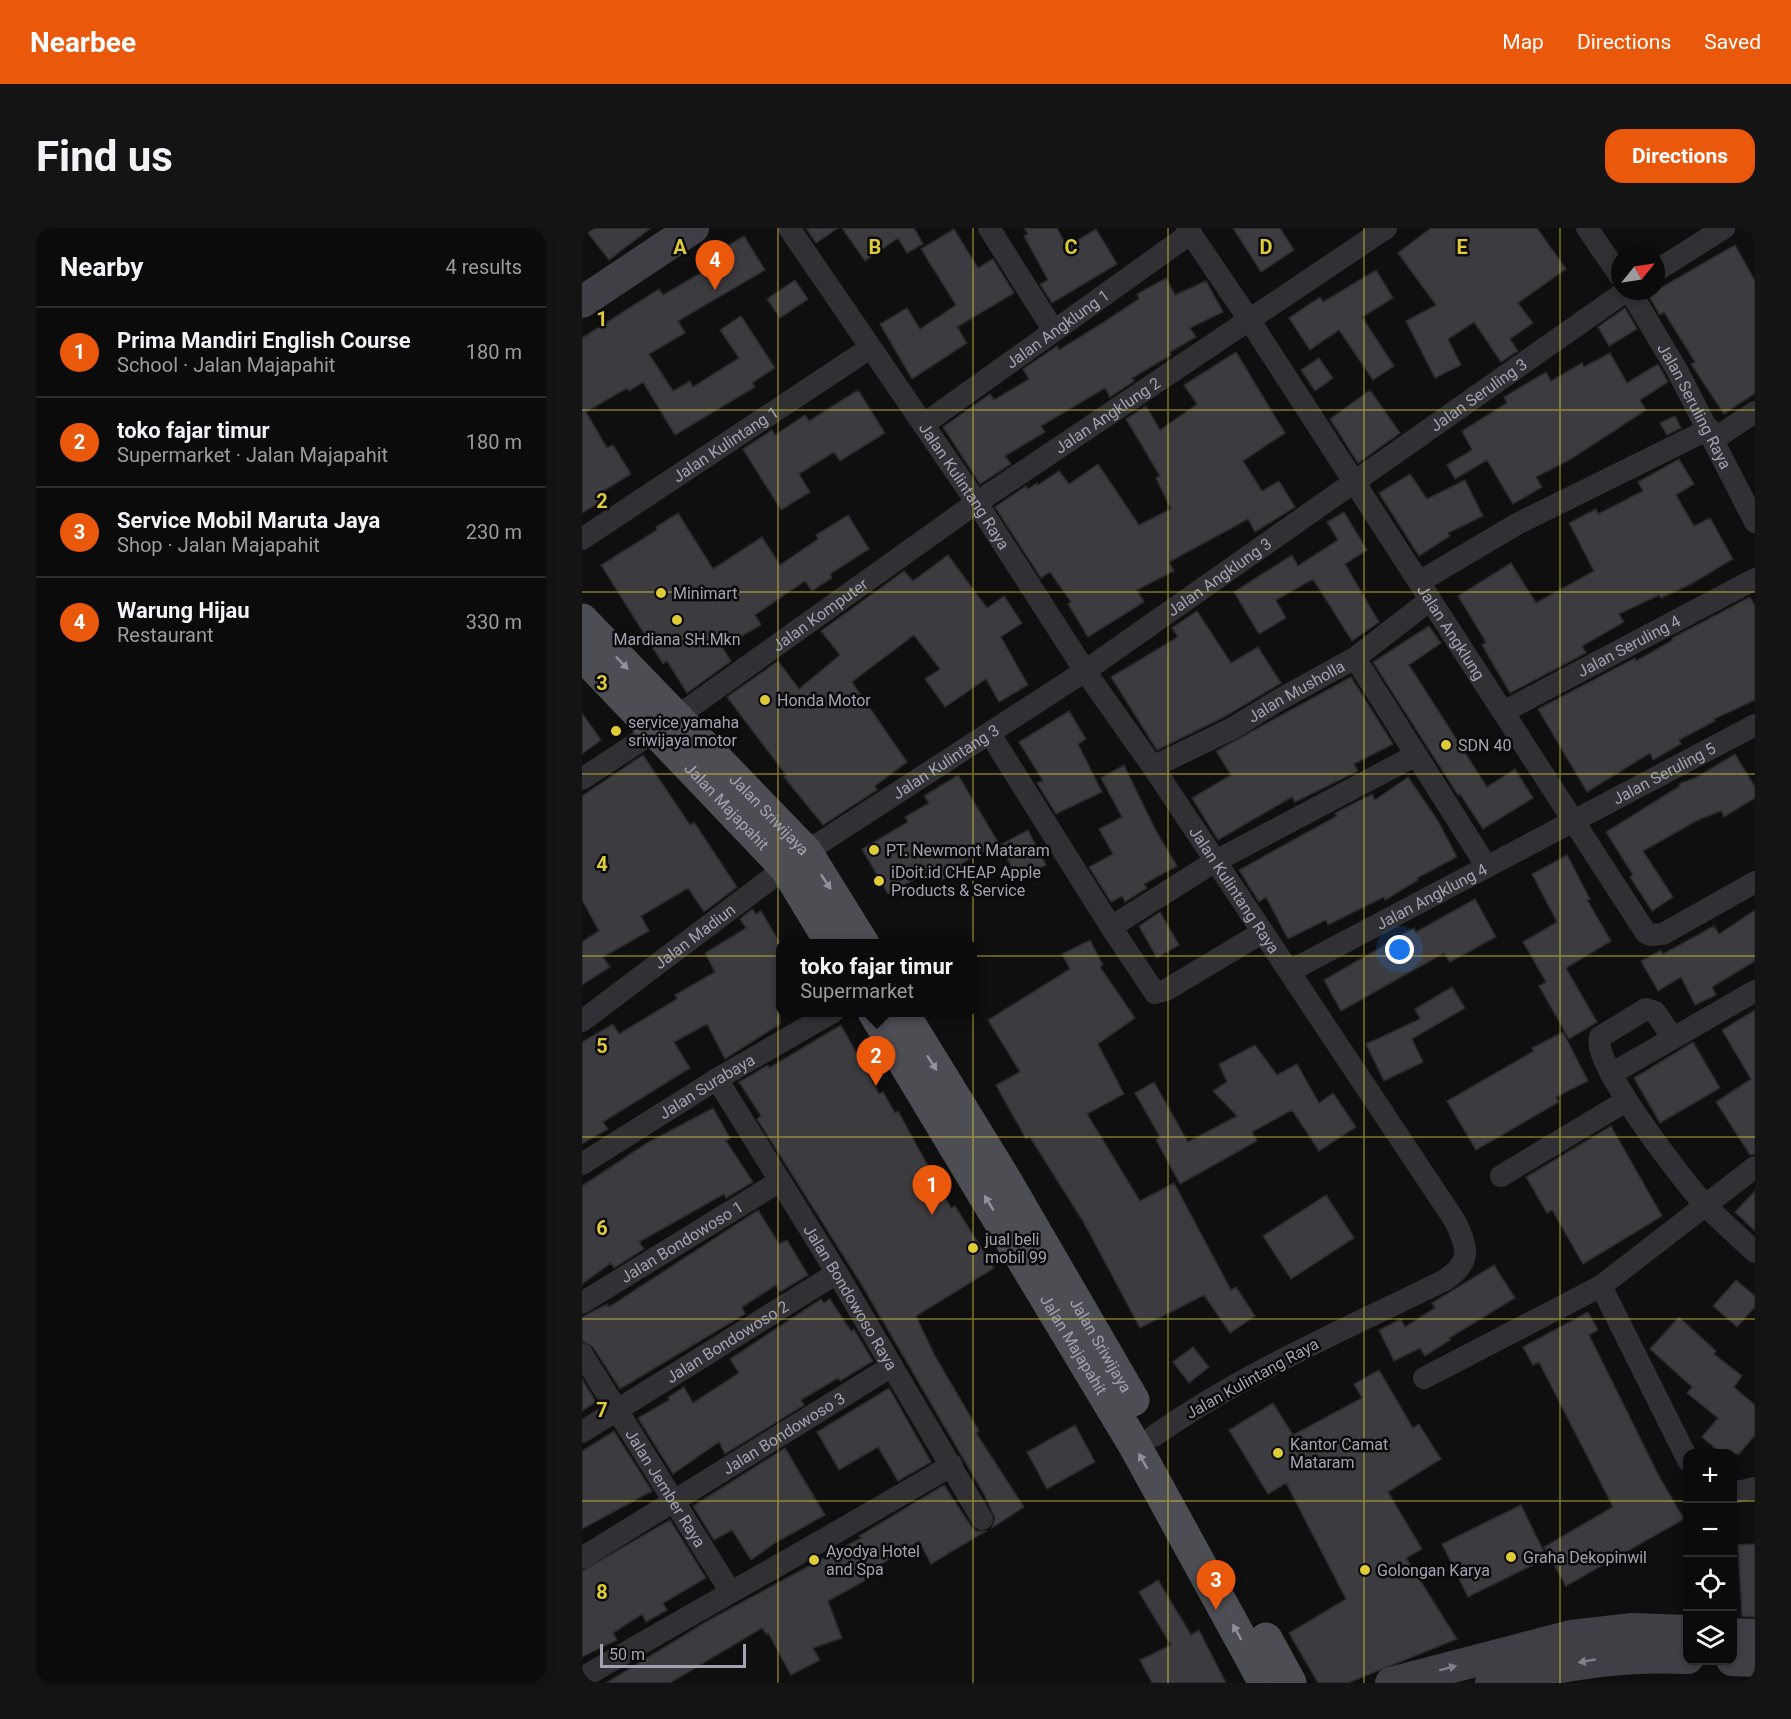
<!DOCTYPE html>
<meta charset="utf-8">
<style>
:root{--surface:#0c0b0c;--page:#151415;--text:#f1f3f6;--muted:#9a9b9d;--line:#2c2b2d;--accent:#ea580c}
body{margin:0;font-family:Roboto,sans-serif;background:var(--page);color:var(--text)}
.controls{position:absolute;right:18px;bottom:18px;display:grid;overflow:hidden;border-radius:12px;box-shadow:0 3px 9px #0003}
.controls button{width:54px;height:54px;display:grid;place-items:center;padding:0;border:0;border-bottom:2px solid var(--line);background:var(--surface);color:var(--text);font:30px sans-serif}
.compass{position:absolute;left:1029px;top:18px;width:54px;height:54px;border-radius:50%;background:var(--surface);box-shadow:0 3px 9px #0003;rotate:60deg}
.scale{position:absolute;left:18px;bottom:15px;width:146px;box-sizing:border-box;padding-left:6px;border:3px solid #a2a3b0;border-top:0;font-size:16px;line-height:21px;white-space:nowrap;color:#a2a3b0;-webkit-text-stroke:4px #0b0a0b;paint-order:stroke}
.you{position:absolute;left:818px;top:722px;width:21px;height:21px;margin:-15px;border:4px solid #fff;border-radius:50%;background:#1a73e8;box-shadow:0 0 0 9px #1a73e833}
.badge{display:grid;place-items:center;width:39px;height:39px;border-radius:50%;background:var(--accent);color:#fff;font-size:20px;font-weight:700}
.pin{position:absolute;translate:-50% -50px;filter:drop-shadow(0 2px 3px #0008)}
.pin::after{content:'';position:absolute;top:32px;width:21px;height:18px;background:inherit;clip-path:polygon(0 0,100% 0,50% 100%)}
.popup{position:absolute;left:194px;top:711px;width:201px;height:78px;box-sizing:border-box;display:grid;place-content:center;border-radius:12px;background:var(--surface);filter:drop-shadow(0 2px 4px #0005);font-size:20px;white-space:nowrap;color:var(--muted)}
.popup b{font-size:22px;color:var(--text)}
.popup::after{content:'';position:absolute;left:50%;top:100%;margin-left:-12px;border:12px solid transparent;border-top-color:var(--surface)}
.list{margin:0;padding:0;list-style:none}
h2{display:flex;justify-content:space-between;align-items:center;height:78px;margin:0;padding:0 24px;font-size:26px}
h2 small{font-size:20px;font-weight:400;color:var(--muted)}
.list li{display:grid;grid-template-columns:39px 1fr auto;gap:18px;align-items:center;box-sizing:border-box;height:90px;padding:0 24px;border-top:2px solid var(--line)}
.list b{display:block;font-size:22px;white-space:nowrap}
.list p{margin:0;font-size:20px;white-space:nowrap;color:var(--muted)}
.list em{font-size:20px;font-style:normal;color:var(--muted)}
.icon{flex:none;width:33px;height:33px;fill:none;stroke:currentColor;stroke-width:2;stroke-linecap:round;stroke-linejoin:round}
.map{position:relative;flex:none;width:1173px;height:1455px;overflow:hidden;border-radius:18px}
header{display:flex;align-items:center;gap:36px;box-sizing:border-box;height:84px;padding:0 30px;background:var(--accent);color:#fff}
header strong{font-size:28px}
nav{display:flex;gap:33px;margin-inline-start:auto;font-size:21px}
.intro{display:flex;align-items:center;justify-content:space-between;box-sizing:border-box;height:144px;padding:0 36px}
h1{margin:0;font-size:42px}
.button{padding:15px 27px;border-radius:18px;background:var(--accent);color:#fff;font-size:21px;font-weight:700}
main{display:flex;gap:36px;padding:0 36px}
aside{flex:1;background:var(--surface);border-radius:18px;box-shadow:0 3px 9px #0003}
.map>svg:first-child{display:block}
</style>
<header>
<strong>Nearbee</strong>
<nav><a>Map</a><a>Directions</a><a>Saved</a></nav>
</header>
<div class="intro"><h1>Find us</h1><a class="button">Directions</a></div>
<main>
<aside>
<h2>Nearby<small>4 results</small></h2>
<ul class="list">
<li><span class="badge">1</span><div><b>Prima Mandiri English Course</b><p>School · Jalan Majapahit</p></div><em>180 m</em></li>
<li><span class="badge">2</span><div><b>toko fajar timur</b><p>Supermarket · Jalan Majapahit</p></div><em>180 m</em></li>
<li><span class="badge">3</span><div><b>Service Mobil Maruta Jaya</b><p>Shop · Jalan Majapahit</p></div><em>230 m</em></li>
<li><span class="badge">4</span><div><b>Warung Hijau</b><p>Restaurant</p></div><em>330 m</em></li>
</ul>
</aside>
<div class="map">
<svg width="1173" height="1455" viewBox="0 0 1173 1455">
<rect width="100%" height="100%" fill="#100f10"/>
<path fill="#3c3c40" stroke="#2a292c" stroke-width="1.5" d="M2,0H69L27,32Z
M224,0H256L234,15Z
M260,0H332L341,16L325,25L316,10L283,33Z
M442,0H475L485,19L514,1L535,36L470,75L458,56L466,52L442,8L446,6Z
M651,0H698L712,22L679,44Z
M849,0H955L984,41L936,75L951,95L928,111L936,123L919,134L892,94L866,111L879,137L853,150L824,93L854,77L816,25Z
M372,1L396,40L411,31L432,65L375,99L385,115L330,151L298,96L325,80L338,101L374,77L339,21Z
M162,8L183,42L96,93L103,105L67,126L91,163L108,153L111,159L157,130L138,102L159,88L193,140L170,155L173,159L93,207L61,154L47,163L45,160L4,184L25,220L31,217L49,246L15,267L19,274L0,285V110L77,61L81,67L131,38L125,30Z
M1153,17L1173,53V165L1142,186L1109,136L1113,134L1082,84L1078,87L1066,67Z
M794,42L811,70L780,89L812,138L791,152L757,102L728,122L707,90L738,69L741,74Z
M584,50L593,67L624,53L641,84L608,100L614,109L588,124L589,127L550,150L552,153L528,169L523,160L459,198L463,204L423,228L429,236L398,256L361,199L408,166L412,172L447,151L441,141L475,118L477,122L519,96L557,71L555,66Z
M213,52L226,71L198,90L185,71Z
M1043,80L1055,101L1027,118L1016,99Z
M654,124L703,205L661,233L680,263L697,253L713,279L673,304L666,291L587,334L592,343L555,362L562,374L506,409L486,376L489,374L468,344L459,350L413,279L444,258L446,261L455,255L456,257L477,243L487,256L516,236L557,297L589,281L574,250L578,248L544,191L564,178L578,202L615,176L602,157Z
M1028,125L1045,155L1076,136L1086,154L1058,172L1064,182L989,231L954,249L960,259L931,276L905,232L873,251L865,237L890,222L880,203L925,175L922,169L964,144L969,153L1000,135L1002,139Z
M737,130L751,150L733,163L719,142Z
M276,162L303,205L258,233L252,224L217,246L228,264L199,282L161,221L190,202L193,207L223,187L227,193Z
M788,162L818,205L776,235L748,191Z
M1093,188L1099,200L1085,207L1078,195Z
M1097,231L1112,256L1094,267L1112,298L1128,290L1151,331L1109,356L1079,370L1077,367L1037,386L1042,394L1000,418L1004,425L928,465L900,417L904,414L876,368L929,335L954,375L1012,343L987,295L1014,281L1016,286L1061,263L1056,254Z
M828,246L845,271L883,252L901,288L866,305L868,308L837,328L797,265Z
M762,284L785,322L763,336L797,394L770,413L731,351L694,372L704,390L677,406L652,364L710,327L716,338L756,312L745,294Z
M96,285L131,341L180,309L198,337L236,311L234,307L266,287L287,321L248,346L250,350L230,363L223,353L173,387L179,397L140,419L149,433L105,465L85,433L81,436L19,337L75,302L74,299Z
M366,327L405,380L422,368L440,395L419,409L446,457L417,474L404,451L363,479L343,451L358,441L332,407L270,454L325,534L293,558L295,562L241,597L202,549L204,547L145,469L196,433L217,461L258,427L239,403L322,343L331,353Z
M1168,369L1173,378V472L1132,491L1133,493L1097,512L1099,516L1071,532L1068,525L1005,564L956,481L1053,430L1054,433L1091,412L1090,410Z
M615,383L649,435L676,419L699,455L644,488L575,522L529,449L596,409L590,400Z
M847,398L859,415L827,437L905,559L933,541L951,570L901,601L878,566L876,567L791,434Z
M769,449L811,516L772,536L776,543L713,574L710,569L636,612L610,570L649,547L634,523Z
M487,483L504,511L496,516L520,564L474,586L455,555L461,553L437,514Z
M0,485L19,512L0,526Z
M1153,526L1173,559V570L1142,589L1139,583L1116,592L1061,623L1091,669L1070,683L1048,649L1051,647L1024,604L1098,558L1097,556L1115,549Z
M61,527L108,597L112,594L155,659L122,684L106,660L59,688L67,703L21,729L28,739L0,757V714L17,703L0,672V568Z
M542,537L574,603L595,638L562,656L565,660L543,674L540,668L529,674L507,639L531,626L517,601L540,589L519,550Z
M376,547L416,614L379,636L381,640L360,652L353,640L306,666L280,621L326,594L323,589L347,575L342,568Z
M826,549L856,593L875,629L835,650L836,652L803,672L802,669L746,697L744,692L706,711L684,669L677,674L657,642L755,588L753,585L790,566L793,572Z
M446,602L464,637L436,651L418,617Z
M985,627L1008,671L1005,672L1029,713L984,740L1015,794L987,811L957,758L964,754L941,714L975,694L950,646Z
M893,671L914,709L868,734L862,725L759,783L742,752L832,700L834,704Z
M170,681L174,686L179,683L198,715V796L143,831L125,796L92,814L108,840L21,894L26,901L0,916V814L31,796L37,806L95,771L93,767L133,744L123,725L164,700L158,691Z
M1173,682V733L1130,759L1134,767L1113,777L1099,749L1076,763L1059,733L1079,722L1081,726L1132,698L1137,706Z
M578,684L597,717L575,730L557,698Z
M508,712L521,737L518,739L553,790L516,816L542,866L505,886L558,973L592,955L649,1062L654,1059L673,1088L648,1105L622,1067L558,1100L502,995L448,909L444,911L414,857L438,844L406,792L488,741L480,726Z
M870,759L883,780L830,811L841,834L802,853L784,816L838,791L833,781Z
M1173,782V926L1168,927L1134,874L1169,851L1140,802Z
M259,797L297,866L301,864L313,885L316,883L369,980L373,978L412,1040L334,1088L353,1128L397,1203L394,1205L442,1279L410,1300L413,1290L402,1266L278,1054L175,891L179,888L157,854L186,837L187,840Z
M981,804L1006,853L974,869L977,874L894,922L865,873L952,823L950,820Z
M1111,814L1138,860L1078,895L1052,850Z
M673,817L695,847L715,836L737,875L751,865L774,899L737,923L710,882L670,904L675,913L598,956L574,912L578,909L553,865L572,854L606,914L655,888L631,863L645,854L637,836Z
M131,880L148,910L144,913L171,954L144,970L142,966L57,1014L62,1021L32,1040L29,1035L0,1056V958L65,915Z
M1029,898L1080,988L1001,1036L970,982L965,985L944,949Z
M1173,963V1003L1153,984Z
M744,967L772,1010L709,1051L681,1008Z
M176,982L197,1016L205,1012L226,1047L198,1064L194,1057L160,1079L163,1086L38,1161L11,1119L0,1113V1089L25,1076L27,1079Z
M912,1037L933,1070L867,1110L868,1112L843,1128L838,1120L812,1133L797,1102L819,1091L823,1099L853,1080L850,1075Z
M1154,1052L1173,1068V1079L1155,1099L1131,1078Z
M239,1071L242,1075L248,1071L269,1103L272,1101L291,1133L258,1153L256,1150L219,1172L222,1177L143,1226L137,1214L91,1246L56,1190L87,1172L86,1169L102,1159L111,1175L157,1145L148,1131Z
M1006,1084L1016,1102L1007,1107L1078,1250L1102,1291L984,1358L962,1319L1031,1279L957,1134L951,1137L941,1119Z
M1097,1089L1134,1123L1132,1126L1160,1148L1152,1159L1173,1177V1207L1157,1226H1140L1120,1209L1136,1190L1105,1165L1110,1159L1068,1121Z
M611,1119L627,1139L607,1155L591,1134Z
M797,1142L831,1200L837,1196L859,1231L806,1264L840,1321L824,1330L875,1411L766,1455H736L707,1405L764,1371L704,1255L686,1266L647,1202L691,1175L711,1207L780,1170L772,1156Z
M0,1151L14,1174L0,1183Z
M307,1160L349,1234L316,1253L296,1219L257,1242L235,1204Z
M493,1197L513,1234L465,1261L445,1224Z
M32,1203L70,1263L0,1301V1223Z
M203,1220L243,1287L193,1315L169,1332L150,1302L132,1312L111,1278Z
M362,1257L389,1298L394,1303H404L349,1336L337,1313L288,1343L291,1348L246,1373L260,1410L231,1420L238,1432L209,1447L186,1405L184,1406L180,1400L88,1455H24L127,1392L279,1310L277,1308Z
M939,1277L965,1330L886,1369L860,1316Z
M88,1292L124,1350L81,1375L85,1382L64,1394L60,1386L31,1405L35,1412L0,1429V1343Z
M1173,1316V1389L1160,1388L1156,1317Z
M576,1352L609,1407L617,1402L644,1455H570L558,1432L589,1417L557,1364Z"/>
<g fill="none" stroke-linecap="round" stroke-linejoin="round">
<g stroke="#313135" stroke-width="22">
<path id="s1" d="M207,0L395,275L503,443L571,539L873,993C886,1020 890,1034 863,1052C764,1101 663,1144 572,1208"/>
<path d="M407,0L472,103"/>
<path id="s2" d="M605,0L668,93L1064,705L1069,707L1081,706L1173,654"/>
<path d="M1005,0L1038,48"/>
<path d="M1074,43L1142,0"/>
<path id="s3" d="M1048,63L1095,142L1173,294"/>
<path id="s4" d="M342,196L609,5"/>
<path d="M1132,211L1173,184"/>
<path id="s5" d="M0,311L288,120"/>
<path d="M837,354L935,296L1127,201"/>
<path d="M773,430L905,639"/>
<path id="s6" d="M921,484L1173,351"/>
<path id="s7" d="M93,490L384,282L804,0"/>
<path d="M408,506L529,699L632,634L834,527"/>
<path id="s8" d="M571,539L651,500L695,473L773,430L848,372"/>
<path d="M0,551L73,503"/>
<path d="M529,699L573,765L584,762L681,704"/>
<path id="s9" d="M708,743L1173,497"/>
<path id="s10" d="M0,793L224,624L503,443L1044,63"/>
<path d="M1091,810L1073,784L1064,781L1018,809C1007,832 1103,955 1123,977C1139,993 1156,1008 1173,1024"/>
<path d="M1029,846L1173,763"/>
<path id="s11" d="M135,851L255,1045L400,1291"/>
<path id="s12" d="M0,936L135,851L251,784"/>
<path d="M919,948L1044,873"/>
<path d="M1019,1058L1106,1232"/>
<path id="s13" d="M0,1075L198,953"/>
<path id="s14" d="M0,1126L148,1363"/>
<path d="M842,1150L1019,1058L1173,939"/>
<path id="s15" d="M0,1204L255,1045"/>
<path d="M1150,1265L1173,1260"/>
<path id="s16" d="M0,1330L310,1138"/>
<path d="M0,1450C123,1378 247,1310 370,1237"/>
</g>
<path stroke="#3f3f45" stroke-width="32" d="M0,74L111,0
M1150,1406L1173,1407
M1150,1432L1173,1433
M809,1455L989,1408L1051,1401L1106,1403
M909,1455C979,1437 1033,1427 1106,1430"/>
<g stroke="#4d4d54" stroke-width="33">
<path id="s17" d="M0,392L224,624L281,716"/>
<path id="s18" d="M0,426L204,640L250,716"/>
<path id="s19" d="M292,784L553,1218L683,1455"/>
<path id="s20" d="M320,784L422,950L551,1172"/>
<path d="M684,1411L708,1455"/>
</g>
</g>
<defs><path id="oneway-solid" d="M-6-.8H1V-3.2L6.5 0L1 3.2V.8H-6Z" transform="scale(1.5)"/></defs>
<g fill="#91929e">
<use href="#oneway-solid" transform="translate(40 435) rotate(46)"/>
<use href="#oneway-solid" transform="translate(244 654) rotate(56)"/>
<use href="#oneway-solid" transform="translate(350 835) rotate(57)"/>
<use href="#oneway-solid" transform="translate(407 975) rotate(-121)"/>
<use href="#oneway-solid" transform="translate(561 1233) rotate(-119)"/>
<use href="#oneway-solid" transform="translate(655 1404) rotate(-119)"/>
</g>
<g fill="#7f808b">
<use href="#oneway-solid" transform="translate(1005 1433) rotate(170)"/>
<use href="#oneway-solid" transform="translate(866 1440) rotate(-15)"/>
</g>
<path fill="none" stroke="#dfcb38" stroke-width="1.5" stroke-opacity="0.55" d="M196,0V1455M391,0V1455M586,0V1455M782,0V1455M978,0V1455M0,182H1173M0,364H1173M0,546H1173M0,728H1173M0,909H1173M0,1091H1173M0,1273H1106M1150,1273H1173"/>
<g fill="#dfcb38" stroke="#0b0a0b" stroke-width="2">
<circle cx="79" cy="365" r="6"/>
<circle cx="95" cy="392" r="6"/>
<circle cx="183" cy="472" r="6"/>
<circle cx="34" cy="503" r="6"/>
<circle cx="864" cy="517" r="6"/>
<circle cx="292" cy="622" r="6"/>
<circle cx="297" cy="653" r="6"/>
<circle cx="391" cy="1020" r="6"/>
<circle cx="696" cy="1225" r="6"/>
<circle cx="929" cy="1329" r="6"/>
<circle cx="232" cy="1332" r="6"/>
<circle cx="783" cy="1342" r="6"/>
</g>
<g text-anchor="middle" stroke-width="5" stroke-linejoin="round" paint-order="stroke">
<g font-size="16" fill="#a2a3b0" stroke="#0b0a0b">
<text dy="6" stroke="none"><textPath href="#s4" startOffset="164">Jalan Angklung 1</textPath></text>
<text dy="6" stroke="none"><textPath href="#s10" startOffset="1094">Jalan Seruling 3</textPath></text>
<text dy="6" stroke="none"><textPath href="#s3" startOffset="132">Jalan Seruling Raya</textPath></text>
<text dy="6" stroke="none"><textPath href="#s7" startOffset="528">Jalan Angklung 2</textPath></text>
<text dy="6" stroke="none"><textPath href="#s5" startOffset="172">Jalan Kulintang 1</textPath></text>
<text dy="6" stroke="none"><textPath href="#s1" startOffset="312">Jalan Kulintang Raya</textPath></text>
<text dy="6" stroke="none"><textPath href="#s10" startOffset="777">Jalan Angklung 3</textPath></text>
<text dy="6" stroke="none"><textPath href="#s7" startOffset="178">Jalan Komputer</textPath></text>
<text dy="6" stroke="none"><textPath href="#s2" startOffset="483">Jalan Angklung</textPath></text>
<text dy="6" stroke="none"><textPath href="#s6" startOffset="142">Jalan Seruling 4</textPath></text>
<text dy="6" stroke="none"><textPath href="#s8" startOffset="162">Jalan Musholla</textPath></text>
<text dy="6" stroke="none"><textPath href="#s10" startOffset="447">Jalan Kulintang 3</textPath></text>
<text dy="6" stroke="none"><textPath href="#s9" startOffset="423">Jalan Seruling 5</textPath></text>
<text dy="6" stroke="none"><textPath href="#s18" startOffset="210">Jalan Majapahit</textPath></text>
<text dy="6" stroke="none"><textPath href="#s17" startOffset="270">Jalan Sriwijaya</textPath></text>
<text dy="6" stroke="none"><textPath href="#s1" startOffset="798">Jalan Kulintang Raya</textPath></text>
<text dy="6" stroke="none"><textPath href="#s9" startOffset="160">Jalan Angklung 4</textPath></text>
<text dy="6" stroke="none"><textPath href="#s10" startOffset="141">Jalan Madiun</textPath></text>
<text dy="6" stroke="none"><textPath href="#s12" startOffset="147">Jalan Surabaya</textPath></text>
<text dy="6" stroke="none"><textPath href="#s13" startOffset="117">Jalan Bondowoso 1</textPath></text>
<text dy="6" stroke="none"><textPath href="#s11" startOffset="256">Jalan Bondowoso Raya</textPath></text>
<text dy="6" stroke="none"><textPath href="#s15" startOffset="171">Jalan Bondowoso 2</textPath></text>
<text dy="6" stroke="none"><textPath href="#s19" startOffset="388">Jalan Majapahit</textPath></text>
<text dy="6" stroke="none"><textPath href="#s20" startOffset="388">Jalan Sriwijaya</textPath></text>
<text transform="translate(670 1150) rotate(-29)" y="6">Jalan Kulintang Raya</text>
<text dy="6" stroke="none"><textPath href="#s16" startOffset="237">Jalan Bondowoso 3</textPath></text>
<text dy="6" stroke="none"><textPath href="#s14" startOffset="158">Jalan Jember Raya</textPath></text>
</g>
<g font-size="16" fill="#a2a3b0" stroke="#0b0a0b" text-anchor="start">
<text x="91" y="371">Minimart</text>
<text x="95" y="417" text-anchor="middle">Mardiana SH.Mkn</text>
<text x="195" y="478">Honda Motor</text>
<text x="46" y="500">service yamaha<tspan x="46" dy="18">sriwijaya motor</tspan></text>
<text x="876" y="523">SDN 40</text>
<text x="304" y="628">PT. Newmont Mataram</text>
<text x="309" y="650">iDoit.id CHEAP Apple<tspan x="309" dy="18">Products &amp; Service</tspan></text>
<text x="403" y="1017">jual beli<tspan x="403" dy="18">mobil 99</tspan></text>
<text x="708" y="1222">Kantor Camat<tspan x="708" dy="18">Mataram</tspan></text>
<text x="244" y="1329">Ayodya Hotel<tspan x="244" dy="18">and Spa</tspan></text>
<text x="941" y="1335">Graha Dekopinwil</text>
<text x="795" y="1348">Golongan Karya</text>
</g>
</g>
<g font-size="20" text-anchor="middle" font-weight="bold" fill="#dfcb38" stroke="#0b0a0b" stroke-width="5" stroke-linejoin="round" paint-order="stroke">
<text x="98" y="26">A</text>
<text x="293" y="26">B</text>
<text x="489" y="26">C</text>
<text x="684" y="26">D</text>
<text x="880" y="26">E</text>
<text x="20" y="98">1</text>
<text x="20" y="280">2</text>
<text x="20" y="462">3</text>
<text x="20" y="643">4</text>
<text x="20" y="825">5</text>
<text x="20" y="1007">6</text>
<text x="20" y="1189">7</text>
<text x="20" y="1371">8</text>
</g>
</svg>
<div class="controls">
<button>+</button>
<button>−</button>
<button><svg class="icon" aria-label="locate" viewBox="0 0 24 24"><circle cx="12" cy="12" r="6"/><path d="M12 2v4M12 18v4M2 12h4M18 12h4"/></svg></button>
<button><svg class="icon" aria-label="layers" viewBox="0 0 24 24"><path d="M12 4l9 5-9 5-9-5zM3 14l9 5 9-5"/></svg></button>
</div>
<svg class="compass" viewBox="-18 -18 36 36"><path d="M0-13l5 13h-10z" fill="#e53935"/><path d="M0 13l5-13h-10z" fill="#9a9b9d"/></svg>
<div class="scale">50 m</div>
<div class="you"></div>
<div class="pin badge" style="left:350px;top:987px">1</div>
<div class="pin badge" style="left:294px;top:858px">2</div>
<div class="popup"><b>toko fajar timur</b>Supermarket</div>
<div class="pin badge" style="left:634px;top:1382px">3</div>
<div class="pin badge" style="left:133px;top:62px">4</div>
</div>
</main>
